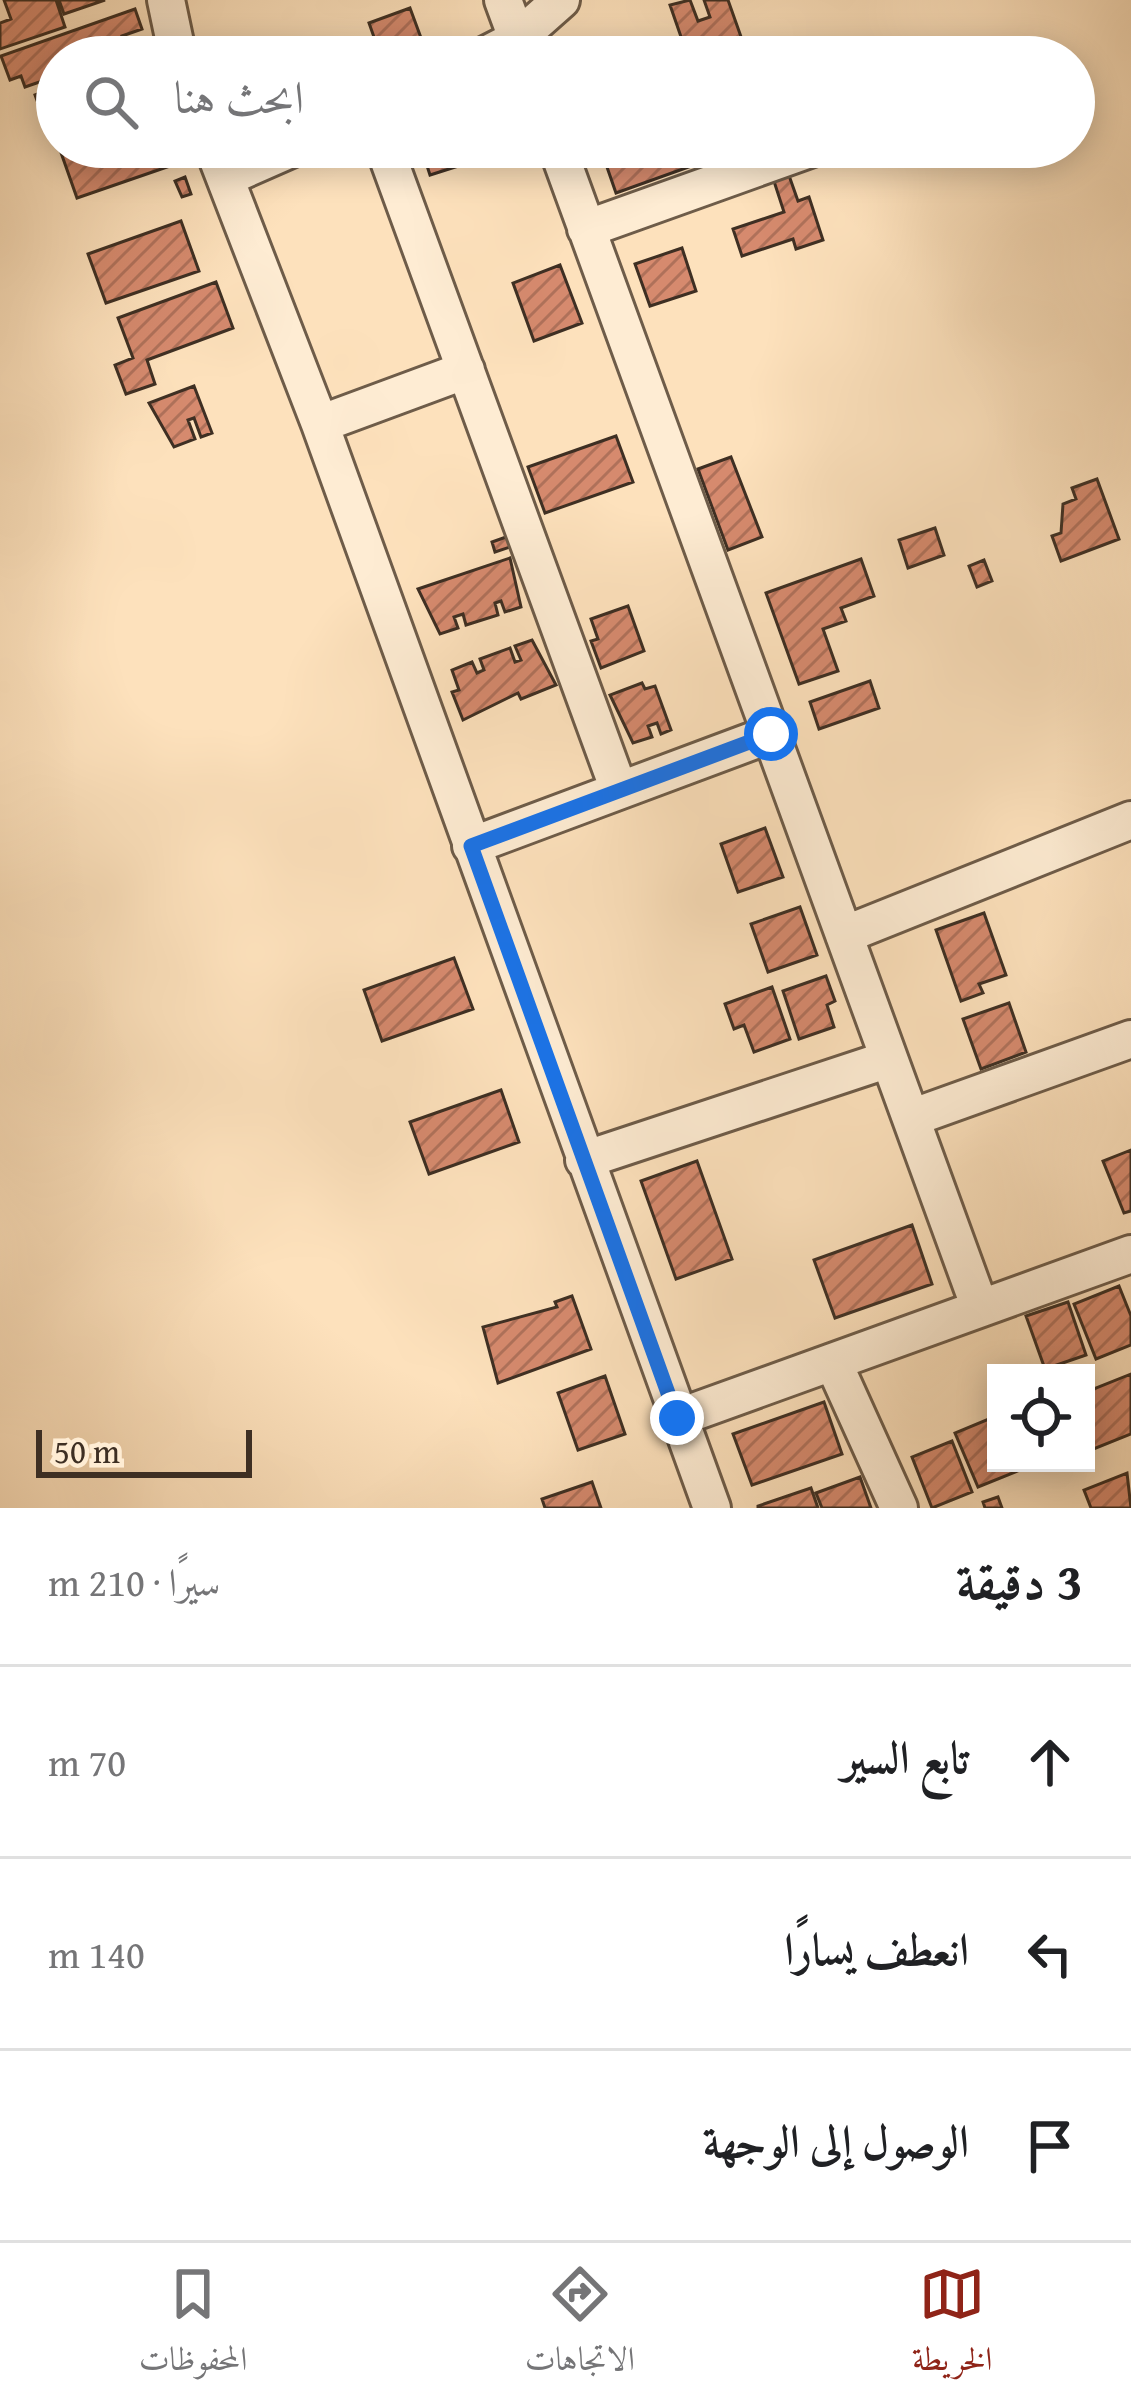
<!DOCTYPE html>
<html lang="ar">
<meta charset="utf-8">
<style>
:root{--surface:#fff;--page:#f6f6f6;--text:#202124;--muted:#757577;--line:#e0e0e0;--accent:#8f2418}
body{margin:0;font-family:"Gentium Book Plus",Amiri,serif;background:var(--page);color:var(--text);direction:rtl}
.controls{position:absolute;right:36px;bottom:36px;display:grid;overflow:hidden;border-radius:0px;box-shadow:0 6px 30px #0003}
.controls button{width:108px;height:108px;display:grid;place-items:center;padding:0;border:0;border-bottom:3px solid var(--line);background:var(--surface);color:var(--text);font:60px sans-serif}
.scale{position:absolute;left:36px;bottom:30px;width:216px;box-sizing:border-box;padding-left:12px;border:6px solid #3e2f23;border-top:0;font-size:33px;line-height:42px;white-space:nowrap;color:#3e2f23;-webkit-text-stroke:9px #feecd3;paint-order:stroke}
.stop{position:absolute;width:36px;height:36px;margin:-27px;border:9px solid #1a73e8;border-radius:50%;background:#fff}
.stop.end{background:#1a73e8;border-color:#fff;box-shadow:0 3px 12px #0008}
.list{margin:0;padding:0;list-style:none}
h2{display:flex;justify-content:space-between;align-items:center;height:156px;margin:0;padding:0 48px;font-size:51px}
h2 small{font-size:39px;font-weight:400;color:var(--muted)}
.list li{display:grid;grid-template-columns:78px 1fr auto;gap:36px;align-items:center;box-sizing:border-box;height:192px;padding:0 48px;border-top:3px solid var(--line)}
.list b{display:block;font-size:45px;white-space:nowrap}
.list em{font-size:39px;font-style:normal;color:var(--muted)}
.icon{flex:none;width:66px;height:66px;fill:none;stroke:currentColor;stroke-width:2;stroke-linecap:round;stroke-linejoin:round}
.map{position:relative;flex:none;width:1131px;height:1508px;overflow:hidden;direction:ltr}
.search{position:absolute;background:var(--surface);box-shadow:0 6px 30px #0003;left:36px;right:36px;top:36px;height:132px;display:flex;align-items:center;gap:30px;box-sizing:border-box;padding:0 42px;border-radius:66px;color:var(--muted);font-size:45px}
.sheet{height:732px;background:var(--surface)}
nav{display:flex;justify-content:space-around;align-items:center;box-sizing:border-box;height:168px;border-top:3px solid var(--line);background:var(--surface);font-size:33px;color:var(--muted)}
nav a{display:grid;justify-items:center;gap:6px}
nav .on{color:var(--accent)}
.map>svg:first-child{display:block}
</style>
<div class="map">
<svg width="1131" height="1508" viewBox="0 0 1131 1508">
<defs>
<pattern id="building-hatch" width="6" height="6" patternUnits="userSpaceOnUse" patternTransform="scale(3)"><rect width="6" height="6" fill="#d68a6e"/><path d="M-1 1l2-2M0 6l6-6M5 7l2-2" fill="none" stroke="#af715a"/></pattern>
</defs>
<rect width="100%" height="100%" fill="#fde1bc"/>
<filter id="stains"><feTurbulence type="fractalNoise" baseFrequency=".00167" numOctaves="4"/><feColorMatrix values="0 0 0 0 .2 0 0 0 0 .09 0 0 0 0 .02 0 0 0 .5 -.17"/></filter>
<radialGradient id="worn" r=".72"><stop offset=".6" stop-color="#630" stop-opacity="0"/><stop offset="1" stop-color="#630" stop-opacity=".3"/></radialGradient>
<path fill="url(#building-hatch)" stroke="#3e2f23" stroke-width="3" d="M4,0H56L65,27L0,49V23L11,19Z
M59,0H105L64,14Z
M690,0L698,21L710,17L704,0H728L745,48L719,57H688L670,5Z
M410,8L424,46L381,57L369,23Z
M135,9L142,29L122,36L130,57H57V76L25,87L21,76L10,80L1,56Z
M324,38L331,57H291L289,51Z
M57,87V112L43,117L35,95Z
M59,147H160L167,167L77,198Z
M421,147H463L468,163L430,175Z
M600,147H704L708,160L616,193Z
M786,167L798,201L809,197L823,240L796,249L793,239L742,256L733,229L784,212L771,172Z
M185,177L191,194L182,197L175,181Z
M181,221L199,271L106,303L88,254Z
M682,248L696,291L650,306L635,264Z
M560,265L582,323L534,341L513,283Z
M216,282L233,328L147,360L155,384L126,394L115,365L133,358L118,318Z
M194,386L212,433L201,437L194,418L188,420L195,439L174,447L149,403Z
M616,436L633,482L545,513L528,467Z
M731,457L762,537L728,550L698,469Z
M1097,479L1119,539L1061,561L1052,536L1061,533L1063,504L1076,499L1072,488Z
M935,528L944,555L908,568L899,540Z
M509,536L513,546L495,552L492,542Z
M510,558L521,607L505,612L501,601L495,603L498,615L466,625L463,614L454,617L458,628L440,634L418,589Z
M861,559L874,596L841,608L846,621L823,629L838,671L799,684L766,593Z
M984,560L992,581L977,587L969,566Z
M628,606L644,651L601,668L591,641L598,639L591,619Z
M532,640L556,685L521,699L518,693L463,720L452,692L459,690L452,670L472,662L477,673L484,670L480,659L510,648L515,662L521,660L515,646Z
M870,681L879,708L819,729L810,702Z
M642,683L645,689L655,686L671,730L661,734L657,723L648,726L652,737L633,743L610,695Z
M765,828L783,877L738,892L721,844Z
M800,907L817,955L768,972L751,924Z
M984,913L1006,975L979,984L983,993L961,1001L936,930Z
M454,958L473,1009L382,1041L364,990Z
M826,976L835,1001L827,1005L834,1027L799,1039L783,991Z
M772,987L790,1039L754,1052L744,1025L734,1029L725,1004Z
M1009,1003L1026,1052L981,1069L963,1019Z
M501,1090L519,1142L429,1174L410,1122Z
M1131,1150V1211L1124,1213L1103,1161Z
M697,1161L732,1259L676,1279L641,1181Z
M912,1225L932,1284L835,1318L814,1260Z
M1119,1286L1131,1316V1345L1096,1359L1074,1304Z
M572,1296L591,1349L498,1383L483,1327L557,1307L555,1302Z
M1068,1302L1086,1355L1045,1369L1026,1316Z
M1131,1374V1434L1086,1452V1392Z
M605,1376L625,1434L578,1450L558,1393Z
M824,1402L842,1454L752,1485L733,1434Z
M996,1416V1463H1017L1020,1470L978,1487L955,1433Z
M952,1441L972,1492L932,1508L912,1457Z
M1127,1473L1131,1508H1091L1084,1490Z
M860,1477L871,1508H822L816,1493Z
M592,1482L601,1508H545L542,1499Z
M811,1488L818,1508H758V1506Z
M998,1497L1002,1508H985L983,1502Z"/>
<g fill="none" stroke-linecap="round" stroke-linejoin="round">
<defs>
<path id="minor" d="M166,0L178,57
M503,0L524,57
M482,57L517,39L561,0
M213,147L320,424L712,1508
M384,147L619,790
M557,147L980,1308
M225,178L295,147
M586,229L815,147
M320,424L466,370
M471,846L771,734
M844,935L1131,820
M911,1118L1131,1039
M584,1160L889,1059
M833,1362L899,1508
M677,1418L1131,1254"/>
</defs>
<use href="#minor" stroke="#6e5c49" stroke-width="42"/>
<use href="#minor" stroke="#feecd3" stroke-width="36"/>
</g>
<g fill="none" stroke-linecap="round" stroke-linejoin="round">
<path stroke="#1a73e8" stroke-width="15" d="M677,1418L471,846L771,734"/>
</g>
<rect width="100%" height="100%" filter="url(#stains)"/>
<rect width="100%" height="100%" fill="url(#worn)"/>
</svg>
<div class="controls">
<button><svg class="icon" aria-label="locate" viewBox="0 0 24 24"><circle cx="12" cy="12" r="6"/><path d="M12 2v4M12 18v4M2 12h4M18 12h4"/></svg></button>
</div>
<div class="scale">50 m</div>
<div class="stop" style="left:771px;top:734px"></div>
<div class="stop end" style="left:677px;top:1418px"></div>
<div class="search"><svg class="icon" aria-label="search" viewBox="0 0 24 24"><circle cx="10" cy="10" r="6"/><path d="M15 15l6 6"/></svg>ابحث هنا</div>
</div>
<section class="sheet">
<h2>3 دقيقة<small>سيرًا · 210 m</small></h2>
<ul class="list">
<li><svg class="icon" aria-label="ahead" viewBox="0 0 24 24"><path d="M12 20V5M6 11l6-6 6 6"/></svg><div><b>تابع السير</b></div><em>70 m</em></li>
<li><svg class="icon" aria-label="left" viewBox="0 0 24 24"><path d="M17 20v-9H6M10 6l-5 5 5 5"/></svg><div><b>انعطف يسارًا</b></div><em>140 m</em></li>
<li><svg class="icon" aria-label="arrive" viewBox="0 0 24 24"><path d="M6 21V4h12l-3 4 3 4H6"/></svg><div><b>الوصول إلى الوجهة</b></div></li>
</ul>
</section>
<nav>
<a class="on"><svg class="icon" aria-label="map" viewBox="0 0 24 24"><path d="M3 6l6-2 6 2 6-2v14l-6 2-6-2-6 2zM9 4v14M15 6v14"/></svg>الخريطة</a>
<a><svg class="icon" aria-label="directions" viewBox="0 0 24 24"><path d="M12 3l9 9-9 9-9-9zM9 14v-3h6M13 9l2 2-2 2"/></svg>الاتجاهات</a>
<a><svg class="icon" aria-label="saved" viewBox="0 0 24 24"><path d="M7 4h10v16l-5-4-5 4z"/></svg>المحفوظات</a>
</nav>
